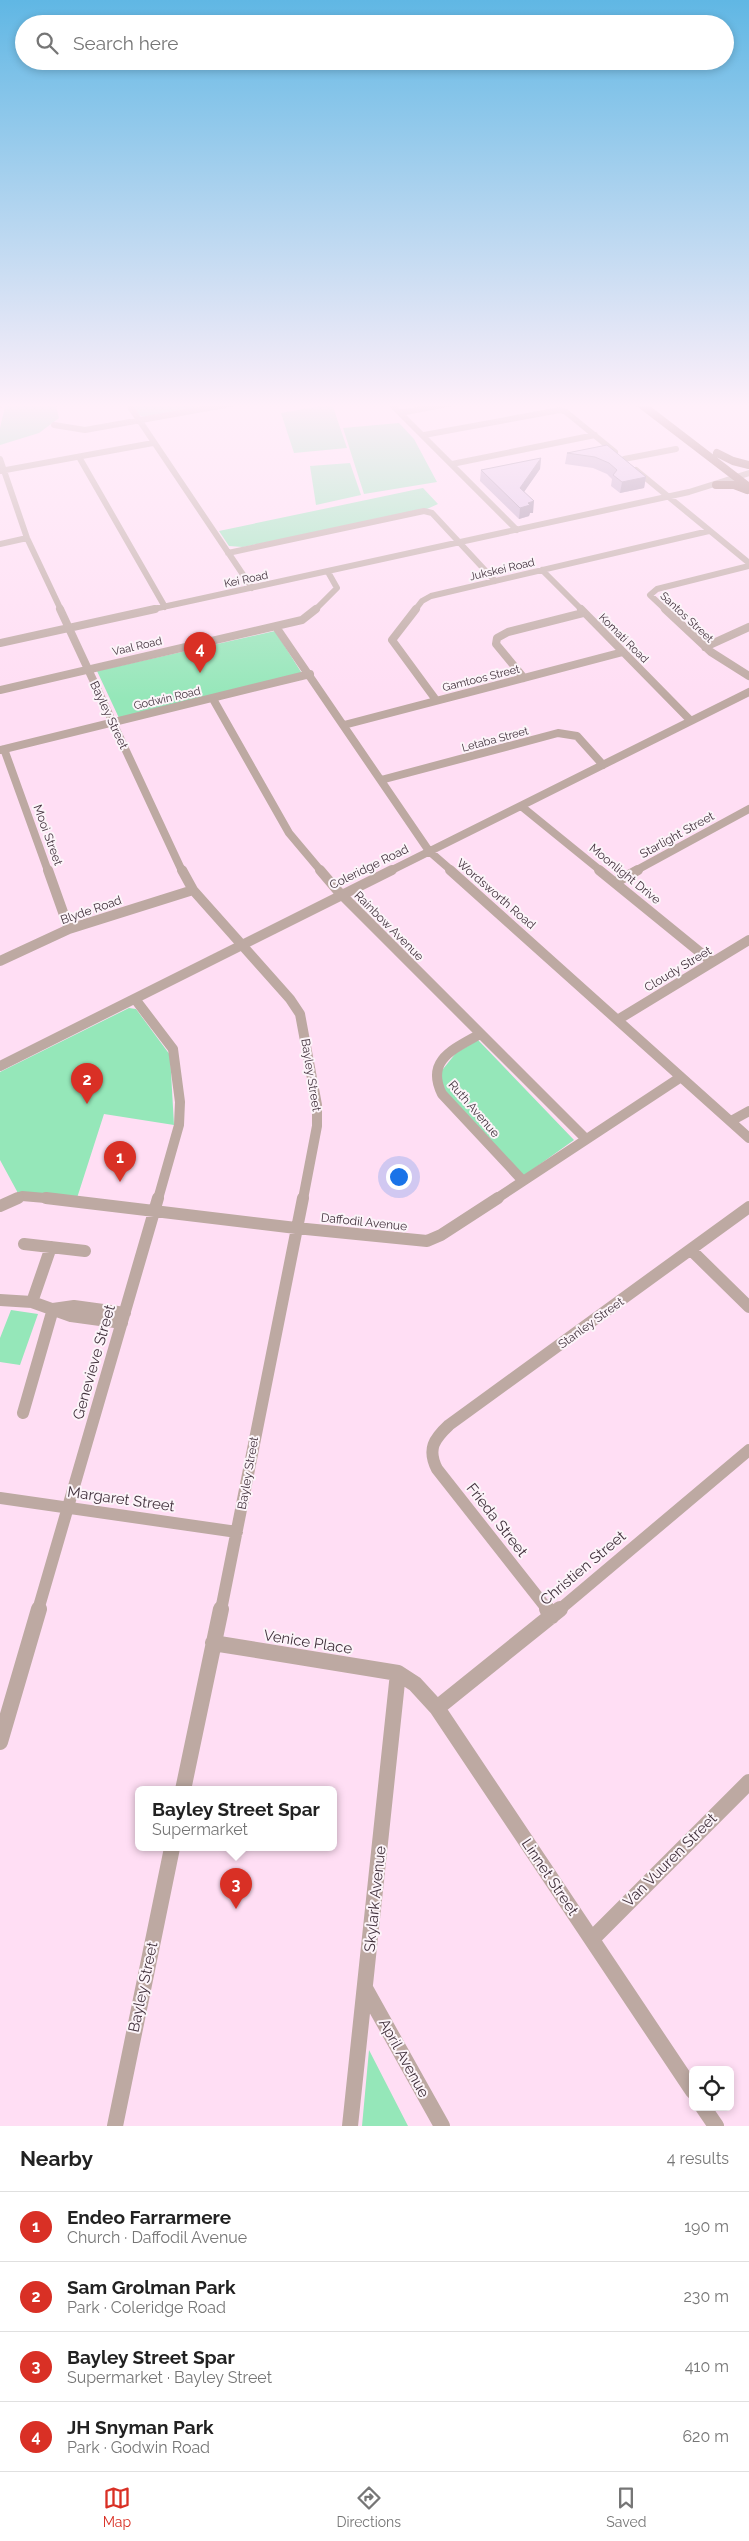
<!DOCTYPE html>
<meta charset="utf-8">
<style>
:root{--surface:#fff;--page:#f2f2f2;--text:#222;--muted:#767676;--line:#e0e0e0;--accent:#d93025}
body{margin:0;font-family:Raleway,sans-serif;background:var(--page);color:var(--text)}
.controls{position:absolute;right:15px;bottom:15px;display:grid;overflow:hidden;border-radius:8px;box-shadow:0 2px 8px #0003}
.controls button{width:45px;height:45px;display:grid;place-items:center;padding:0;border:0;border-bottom:1px solid var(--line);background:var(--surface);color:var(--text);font:25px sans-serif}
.you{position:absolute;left:398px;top:1176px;width:18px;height:18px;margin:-12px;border:4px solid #fff;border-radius:50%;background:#1a73e8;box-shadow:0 0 0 8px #1a73e833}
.badge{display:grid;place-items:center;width:32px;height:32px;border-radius:50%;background:var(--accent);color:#fff;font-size:16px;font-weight:700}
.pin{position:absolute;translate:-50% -41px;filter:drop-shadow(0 1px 2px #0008)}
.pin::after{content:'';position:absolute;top:26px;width:18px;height:15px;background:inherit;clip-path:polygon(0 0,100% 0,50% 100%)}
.popup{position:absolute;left:135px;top:1786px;width:202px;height:65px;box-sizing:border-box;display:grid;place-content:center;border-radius:8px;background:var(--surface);filter:drop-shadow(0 1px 4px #0005);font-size:16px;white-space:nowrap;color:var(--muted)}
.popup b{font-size:19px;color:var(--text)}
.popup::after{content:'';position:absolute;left:50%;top:100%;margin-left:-10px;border:10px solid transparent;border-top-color:var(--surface)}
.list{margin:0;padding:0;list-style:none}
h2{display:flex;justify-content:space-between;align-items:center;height:65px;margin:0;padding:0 20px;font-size:21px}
h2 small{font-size:16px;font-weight:400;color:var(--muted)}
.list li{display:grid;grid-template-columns:32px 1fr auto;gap:15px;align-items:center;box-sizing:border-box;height:70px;padding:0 20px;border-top:1px solid var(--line)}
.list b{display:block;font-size:19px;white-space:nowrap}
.list p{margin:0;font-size:16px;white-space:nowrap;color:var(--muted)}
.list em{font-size:16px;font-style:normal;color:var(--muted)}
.icon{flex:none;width:28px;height:28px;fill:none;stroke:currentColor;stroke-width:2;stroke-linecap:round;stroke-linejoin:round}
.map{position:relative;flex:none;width:749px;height:2126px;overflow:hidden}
.search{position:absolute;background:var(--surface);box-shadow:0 2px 8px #0003;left:15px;right:15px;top:15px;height:55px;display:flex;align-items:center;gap:12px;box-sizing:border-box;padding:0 18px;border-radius:28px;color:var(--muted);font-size:19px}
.sheet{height:345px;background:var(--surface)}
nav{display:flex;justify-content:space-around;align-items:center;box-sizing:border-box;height:70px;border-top:1px solid var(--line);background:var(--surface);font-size:14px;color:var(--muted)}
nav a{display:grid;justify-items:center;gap:2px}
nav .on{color:var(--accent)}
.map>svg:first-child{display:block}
</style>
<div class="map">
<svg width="749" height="2126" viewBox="0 0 749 2126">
<rect width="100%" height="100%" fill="#ffdef4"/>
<path fill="#95e7b9" d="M6,402H55L59,418L39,433L0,445V428Z
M130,402H203L205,405L144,417L139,415Z
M332,404L347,448L294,453L281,413Z
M399,423L414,439L437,482L364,494L343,428Z
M350,463L361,495L316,505L310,466Z
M423,488L438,504L427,509L243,547L229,546L219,531Z
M275,631L303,675L119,718L97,671Z
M129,1008L136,1009L170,1055L174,1125L104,1114L77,1198L19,1195L0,1160V1072Z
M478,1040L574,1140L522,1177L444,1095L439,1074L456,1053Z
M11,1310L38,1314L20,1365L0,1362V1338Z
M369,2050L408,2126H362Z"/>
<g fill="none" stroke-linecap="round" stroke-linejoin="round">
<path stroke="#bda9a2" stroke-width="6" d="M127,402L252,588
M389,402L517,530
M0,405L1,402
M400,413L458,402
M54,425L85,430L242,402
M424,435L560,410L566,412L615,452
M79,457L165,607
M0,459L27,538L61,610
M624,459L676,449
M452,464L595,435
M636,470L749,563
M0,471L153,443
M0,544L27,538
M228,553L424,511L432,513L495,581
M542,570L582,610
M149,610L689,492L749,473
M315,610L337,588L328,572
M415,610L422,601L431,596L709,531
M666,610L650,595L657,589L749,566"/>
<path stroke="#bda9a2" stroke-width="8" d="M60,609L182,871
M416,609L392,640L436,700
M581,609L691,721
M665,609L711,652L749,676
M276,627L429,851L452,871
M0,643L155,609
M705,647L749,627
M524,678L496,644L497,638L508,632L583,613
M0,690L302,620L316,609
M213,699L289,833L321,871
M344,725L623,652
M4,749L48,871
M0,750L310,674
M381,780L558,733L577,736L603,765
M521,806L601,871
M390,871L749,692
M635,871L749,809"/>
<path stroke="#bda9a2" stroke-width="10" d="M48,870L69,929
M182,870L193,890L290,999L300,1014L317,1105V1126L303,1199
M320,870L337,890L586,1139
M450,870L749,1138
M599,870L712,962
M616,882L638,870
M0,961L69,929L193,890
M135,999L173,1049L180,1102L179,1125L158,1199
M619,1019L749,940
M480,1034C454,1049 425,1060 442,1094L523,1181
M0,1066L392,870
M731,1121L749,1111
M15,1199L22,1196L57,1199
M496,1199L681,1077"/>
<path stroke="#bda9a2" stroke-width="12" d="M46,1198L296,1228L427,1241L441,1235L498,1198
M0,1206L18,1198
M24,1244L85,1251
M691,1250L749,1307
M0,1300L32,1302L71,1316L122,1323
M32,1302L51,1247
M53,1309L74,1306L125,1313
M23,1413L53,1309
M0,1498L237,1532
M38,1610L158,1198
M221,1610L303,1198
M548,1610L437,1469C427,1449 434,1439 449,1425L749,1207
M559,1610L749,1450"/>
<path stroke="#bda9a2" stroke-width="16" d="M547,1609L552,1616
M213,1643L398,1673L415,1684L437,1708L693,2091
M437,1708L560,1609
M0,1742L39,1609
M183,1790L221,1609
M592,1939L749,1782
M366,1990L442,2126
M703,2107L716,2126
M115,2126L172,1848
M350,2126L398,1673"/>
<path stroke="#967367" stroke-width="8" d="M638,402L749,487
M717,453L733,461L749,465
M716,485H734L747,490"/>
</g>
<path fill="#c1a9c8" d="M607,445L646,477L644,488L620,493L611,486L612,479L607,474L593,468L565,464L567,453Z
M541,458L540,469L524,492L533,513H530L529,516L519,519L480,481L481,470Z"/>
<path fill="#9d8aa2" d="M541,458L540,469L519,499L520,488Z
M646,477L644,488L620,493L622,482Z
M534,501L533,513H530L529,516L519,519L520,508L528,503Z"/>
<path fill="#e0c5e8" stroke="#9d8aa2" d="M607,445L646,477L622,482L613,475L617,470L609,463L595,457L567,453Z
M541,458L520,488L534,501L528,503L530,505L520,508L481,470Z"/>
<linearGradient id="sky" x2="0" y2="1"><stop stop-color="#60b7e4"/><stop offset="0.58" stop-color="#fff0fa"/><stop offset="1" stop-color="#fff0fa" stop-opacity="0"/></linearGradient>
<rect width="749" height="699" fill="url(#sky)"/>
<g text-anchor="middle" stroke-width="4" stroke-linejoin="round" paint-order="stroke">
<g font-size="11" fill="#42323d" stroke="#fcf4f9">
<text transform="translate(502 569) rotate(-13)" y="4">Jukskei Road</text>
<text transform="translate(246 579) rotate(-12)" y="4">Kei Road</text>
<text transform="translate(687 617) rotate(43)" y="4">Santos Street</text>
<text transform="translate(624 638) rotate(45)" y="4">Komati Road</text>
<text transform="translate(137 646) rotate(-13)" y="4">Vaal Road</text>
<text transform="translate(481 678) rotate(-14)" y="4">Gamtoos Street</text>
<text transform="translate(167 698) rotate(-13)" y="4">Godwin Road</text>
<text transform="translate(495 739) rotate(-15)" y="4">Letaba Street</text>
</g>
<g font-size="12" fill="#42323d" stroke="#fcf4f9">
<text transform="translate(109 715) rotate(65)" y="4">Bayley Street</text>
<text transform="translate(48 835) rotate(70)" y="4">Mooi Street</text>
<text transform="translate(677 835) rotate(-29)" y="4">Starlight Street</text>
<text transform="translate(369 867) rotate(-26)" y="4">Coleridge Road</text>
<text transform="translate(625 874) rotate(39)" y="4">Moonlight Drive</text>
<text transform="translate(496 894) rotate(41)" y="4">Wordsworth Road</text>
<text transform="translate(91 910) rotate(-19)" y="4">Blyde Road</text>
<text transform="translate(389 926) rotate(45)" y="4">Rainbow Avenue</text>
<text transform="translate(678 969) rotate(-31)" y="4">Cloudy Street</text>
<text transform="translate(311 1075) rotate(81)" y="4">Bayley Street</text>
<text transform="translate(474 1109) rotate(49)" y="4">Ruth Avenue</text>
<text transform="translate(364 1222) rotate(6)" y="4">Daffodil Avenue</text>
<text transform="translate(591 1323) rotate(-36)" y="4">Stanley Street</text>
<text transform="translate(248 1473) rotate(-80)" y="4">Bayley Street</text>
</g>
<g font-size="15" fill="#42323d" stroke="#fcf4f9">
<text transform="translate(94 1362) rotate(-74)" y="5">Genevieve Street</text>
<text transform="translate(121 1499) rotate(8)" y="5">Margaret Street</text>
<text transform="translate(497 1520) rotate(52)" y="5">Frieda Street</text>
<text transform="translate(583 1568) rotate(-40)" y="5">Christien Street</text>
<text transform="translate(308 1642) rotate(9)" y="5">Venice Place</text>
<text transform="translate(670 1860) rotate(-45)" y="5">Van Vuuren Street</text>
<text transform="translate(550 1877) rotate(56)" y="5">Linnet Street</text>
<text transform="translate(375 1899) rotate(-84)" y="5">Skylark Avenue</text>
<text transform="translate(143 1987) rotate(-78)" y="5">Bayley Street</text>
<text transform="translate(404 2058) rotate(61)" y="5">April Avenue</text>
</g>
</g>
</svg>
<div class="controls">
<button><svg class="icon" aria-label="locate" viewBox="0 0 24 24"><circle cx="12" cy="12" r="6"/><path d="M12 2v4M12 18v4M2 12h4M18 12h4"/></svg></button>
</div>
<div class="you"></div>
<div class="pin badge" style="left:120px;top:1182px">1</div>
<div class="pin badge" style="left:87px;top:1104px">2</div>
<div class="pin badge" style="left:236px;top:1909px">3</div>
<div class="popup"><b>Bayley Street Spar</b>Supermarket</div>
<div class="pin badge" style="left:200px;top:673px">4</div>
<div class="search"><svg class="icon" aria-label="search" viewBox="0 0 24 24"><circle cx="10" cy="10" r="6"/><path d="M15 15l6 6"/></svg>Search here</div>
</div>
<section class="sheet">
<h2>Nearby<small>4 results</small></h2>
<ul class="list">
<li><span class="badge">1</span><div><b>Endeo Farrarmere</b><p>Church · Daffodil Avenue</p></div><em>190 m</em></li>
<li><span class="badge">2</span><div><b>Sam Grolman Park</b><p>Park · Coleridge Road</p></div><em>230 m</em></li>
<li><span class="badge">3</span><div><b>Bayley Street Spar</b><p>Supermarket · Bayley Street</p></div><em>410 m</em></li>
<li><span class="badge">4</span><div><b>JH Snyman Park</b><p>Park · Godwin Road</p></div><em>620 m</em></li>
</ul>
</section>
<nav>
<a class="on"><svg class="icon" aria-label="map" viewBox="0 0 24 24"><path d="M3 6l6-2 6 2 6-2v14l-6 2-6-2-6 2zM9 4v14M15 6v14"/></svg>Map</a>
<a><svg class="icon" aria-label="directions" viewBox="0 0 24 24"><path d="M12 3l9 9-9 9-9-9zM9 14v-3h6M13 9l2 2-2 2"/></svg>Directions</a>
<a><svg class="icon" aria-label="saved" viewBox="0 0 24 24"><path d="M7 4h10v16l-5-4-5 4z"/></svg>Saved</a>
</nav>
